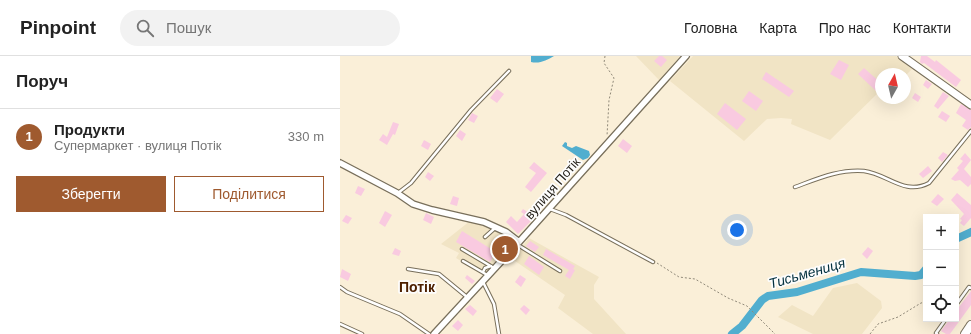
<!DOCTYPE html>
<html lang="uk">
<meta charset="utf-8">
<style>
:root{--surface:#fff;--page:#f2f2f2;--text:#222;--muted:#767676;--line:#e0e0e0;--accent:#9f5a2f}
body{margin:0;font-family:Helvetica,sans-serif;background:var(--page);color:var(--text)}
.controls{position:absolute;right:12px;bottom:12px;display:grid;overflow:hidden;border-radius:0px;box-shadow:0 4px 16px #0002}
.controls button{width:36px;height:36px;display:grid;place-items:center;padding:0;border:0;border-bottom:1px solid var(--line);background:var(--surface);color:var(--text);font:20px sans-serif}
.compass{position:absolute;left:535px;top:12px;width:36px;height:36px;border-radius:50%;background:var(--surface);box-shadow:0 4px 16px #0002;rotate:8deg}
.you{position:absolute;left:397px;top:174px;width:14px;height:14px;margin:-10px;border:3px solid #fff;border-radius:50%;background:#1a73e8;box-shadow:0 0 0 6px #1a73e833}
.badge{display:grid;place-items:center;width:26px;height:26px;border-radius:50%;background:var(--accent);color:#fff;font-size:13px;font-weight:700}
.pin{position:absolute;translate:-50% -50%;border:2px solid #fff;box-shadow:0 1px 4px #0006}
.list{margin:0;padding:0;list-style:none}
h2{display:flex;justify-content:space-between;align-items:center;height:52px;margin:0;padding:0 16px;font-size:17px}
h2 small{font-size:13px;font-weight:400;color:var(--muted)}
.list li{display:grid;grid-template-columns:26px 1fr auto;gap:12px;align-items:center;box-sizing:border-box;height:56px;padding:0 16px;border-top:1px solid var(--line)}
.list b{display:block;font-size:15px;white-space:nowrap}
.list p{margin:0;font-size:13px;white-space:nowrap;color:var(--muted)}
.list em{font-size:13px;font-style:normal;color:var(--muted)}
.actions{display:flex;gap:8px;padding:12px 16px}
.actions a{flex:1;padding:9px 0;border:1px solid var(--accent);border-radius:0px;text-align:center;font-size:14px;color:var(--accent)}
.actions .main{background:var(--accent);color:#fff}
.icon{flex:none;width:22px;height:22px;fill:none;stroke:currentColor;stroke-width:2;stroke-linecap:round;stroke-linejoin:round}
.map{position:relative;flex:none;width:631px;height:278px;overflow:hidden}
header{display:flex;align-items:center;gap:24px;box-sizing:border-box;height:56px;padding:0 20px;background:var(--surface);border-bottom:1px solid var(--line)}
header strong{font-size:19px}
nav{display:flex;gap:22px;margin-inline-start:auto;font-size:14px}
.search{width:280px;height:36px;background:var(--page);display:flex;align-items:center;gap:10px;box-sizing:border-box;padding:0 14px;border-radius:22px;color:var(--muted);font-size:15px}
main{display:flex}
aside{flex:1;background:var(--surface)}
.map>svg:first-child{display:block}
</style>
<header>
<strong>Pinpoint</strong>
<div class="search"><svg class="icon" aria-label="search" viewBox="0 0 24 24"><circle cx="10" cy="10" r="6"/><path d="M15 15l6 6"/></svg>Пошук</div>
<nav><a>Головна</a><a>Карта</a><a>Про нас</a><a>Контакти</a></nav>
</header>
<main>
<aside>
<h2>Поруч<small></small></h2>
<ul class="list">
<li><span class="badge">1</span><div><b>Продукти</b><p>Супермаркет · вулиця Потік</p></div><em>330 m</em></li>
</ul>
<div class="actions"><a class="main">Зберегти</a><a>Поділитися</a></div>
</aside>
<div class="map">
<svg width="631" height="278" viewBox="0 0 631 278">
<rect width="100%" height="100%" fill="#faefd8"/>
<path fill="#f1e4c5" d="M296,0H340L319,24Z
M353,0H556L572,13L565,20V18H541V34L490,84L451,68L452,63L441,62L427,63L404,85L330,25Z
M130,165L145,167L172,182L173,187L145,219L116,202L119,197L101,188Z
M189,182L259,221L254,229V243L286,278H253L218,252L225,239L172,203Z
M517,227L541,245L542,252L522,278H473L438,261L452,249L473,260L493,232Z"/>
<path fill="#51aecf" d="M191,0H214C207,4 200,8 191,6Z
M225,86L227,87V90L232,92L236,90L249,95L250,99L248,102L243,104L222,90Z"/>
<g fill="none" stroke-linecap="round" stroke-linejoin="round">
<path stroke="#51aecf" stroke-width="8" d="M616,183L631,176
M392,278L402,270L422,244L428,240L457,236L521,216L575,220L581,219L586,213"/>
</g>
<path fill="#f9cae0" d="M319,0H322L327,4L321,11L314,5Z
M581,0H587L595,6L596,4L621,24L616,31L584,7L582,8L580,6Z
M499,4L509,9L501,24L490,18Z
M524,12L541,27L536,35L518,18Z
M426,16L454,35L449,41L422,23Z
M586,24L592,28L588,33L583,29Z
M157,33L164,38L157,47L150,42Z
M409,35L423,45L416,55L402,45Z
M603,36L609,40L598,53L594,50Z
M575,37L581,41L578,46L572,42Z
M385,47L406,63L397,74L377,58Z
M621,48L631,54V71L628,74L622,70L626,64L616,57Z
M602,55L610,60L606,66L598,61Z
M132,57L138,60L134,67L128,64Z
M53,66L59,68L55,79L53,78L47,89L39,84L43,78L47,81Z
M120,74L126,78L122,85L116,80Z
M283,83L292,90L287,97L278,90Z
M84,84L91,88L88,94L81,90Z
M603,96L608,99L602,106L598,102Z
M625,97L631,104L624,113L631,121V128L628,131L620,124L615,125L611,123L619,114L617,112L623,105L620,103Z
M194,106L207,117L191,136L185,131L196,117L189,112Z
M588,110L592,115L583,122L579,118Z
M88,116L94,120L90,125L85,121Z
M18,130L25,133L21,140L15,137Z
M617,137L631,149V162L624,170L620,167L622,164L620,163L624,158L611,144Z
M598,138L604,143L597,150L591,146Z
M113,140L119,142L117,150L110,148Z
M194,152L199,157L178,178L166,166L171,160L177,166L184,158L181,156L183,153L189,157Z
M45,155L52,159L45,171L39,167Z
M86,157L94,161L91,168L83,164Z
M6,159L12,162L8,168L2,165Z
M122,175L156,196L150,206L116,186Z
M190,185L199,191L195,196L186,190Z
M528,191L533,195L527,203L522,198Z
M55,192L61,195L59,200L52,198Z
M206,193L235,210L233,213L235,214L230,223L225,220L229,214L203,199Z
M189,200L204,211L199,219L184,208Z
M2,213L11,218L8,225L0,221Z
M127,219L135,225L132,228L125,222Z
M180,219L186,223L181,231L175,226Z
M631,235V249L610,278H606L601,275L610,263H616V255Z
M130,249L137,255L133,260L125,253Z
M184,249L190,254L186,259L180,253Z
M118,264L123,269L118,275L112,270Z"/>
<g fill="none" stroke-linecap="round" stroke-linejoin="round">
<defs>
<path id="service" d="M455,131C477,123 499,113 524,115C548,118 564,140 589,127L631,75
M58,137L71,127L131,54L169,15
M210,153L226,159L313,206
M145,181L155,172
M178,189L220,215
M122,193L154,212
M123,205L149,220
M68,213L99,218L127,241
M143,216L145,212L151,210
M143,226L154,248L159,278
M0,231L7,236L60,258L89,278
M616,249L629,231L631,232
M0,268L22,278
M597,278L596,277L606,263"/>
<path id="minor" d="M0,107L57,137L73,148L92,154L144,166L166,176L179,186
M94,278L179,186L346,0"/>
<path id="tertiary" d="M562,0L631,49"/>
<path id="secondary" d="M625,278L631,269"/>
</defs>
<use href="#service" stroke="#786f5b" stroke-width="4.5"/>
<use href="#minor" stroke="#786f5b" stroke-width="8"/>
<use href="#tertiary" stroke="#786f5b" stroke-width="9"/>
<use href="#secondary" stroke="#786f5b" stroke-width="10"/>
<path stroke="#908979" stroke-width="1" stroke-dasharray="2 2" stroke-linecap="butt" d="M265,0L264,7L274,22L269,44L267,80
M317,207L339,221L355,223L388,242L407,250L435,278
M530,278L538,268L558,261L581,247L586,246"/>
<use href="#service" stroke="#fff" stroke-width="2.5"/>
<use href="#minor" stroke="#fff" stroke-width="5.5"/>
<use href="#tertiary" stroke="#fff" stroke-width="7"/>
<use href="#secondary" stroke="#fff" stroke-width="8"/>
</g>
<g text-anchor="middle" stroke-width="3.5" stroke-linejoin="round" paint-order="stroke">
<g font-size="13" fill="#231f17" stroke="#fdfdfd">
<text transform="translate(212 132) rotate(-49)" y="5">вулиця Потік</text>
</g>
<g font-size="14" font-style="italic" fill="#03303e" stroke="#fdfdfd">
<text transform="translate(467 217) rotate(-16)" y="5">Тисьмениця</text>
</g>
<g font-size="14" font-weight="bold" fill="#4d2000" stroke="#fdfdfd">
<text x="77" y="236">Потік</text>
</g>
</g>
</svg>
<div class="controls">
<button>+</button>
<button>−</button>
<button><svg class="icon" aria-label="locate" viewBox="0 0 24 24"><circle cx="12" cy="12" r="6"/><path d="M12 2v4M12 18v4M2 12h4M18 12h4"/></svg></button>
</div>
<svg class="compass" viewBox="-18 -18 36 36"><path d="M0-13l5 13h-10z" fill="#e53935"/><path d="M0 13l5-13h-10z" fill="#767676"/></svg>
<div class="you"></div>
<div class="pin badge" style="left:165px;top:193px">1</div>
</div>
</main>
